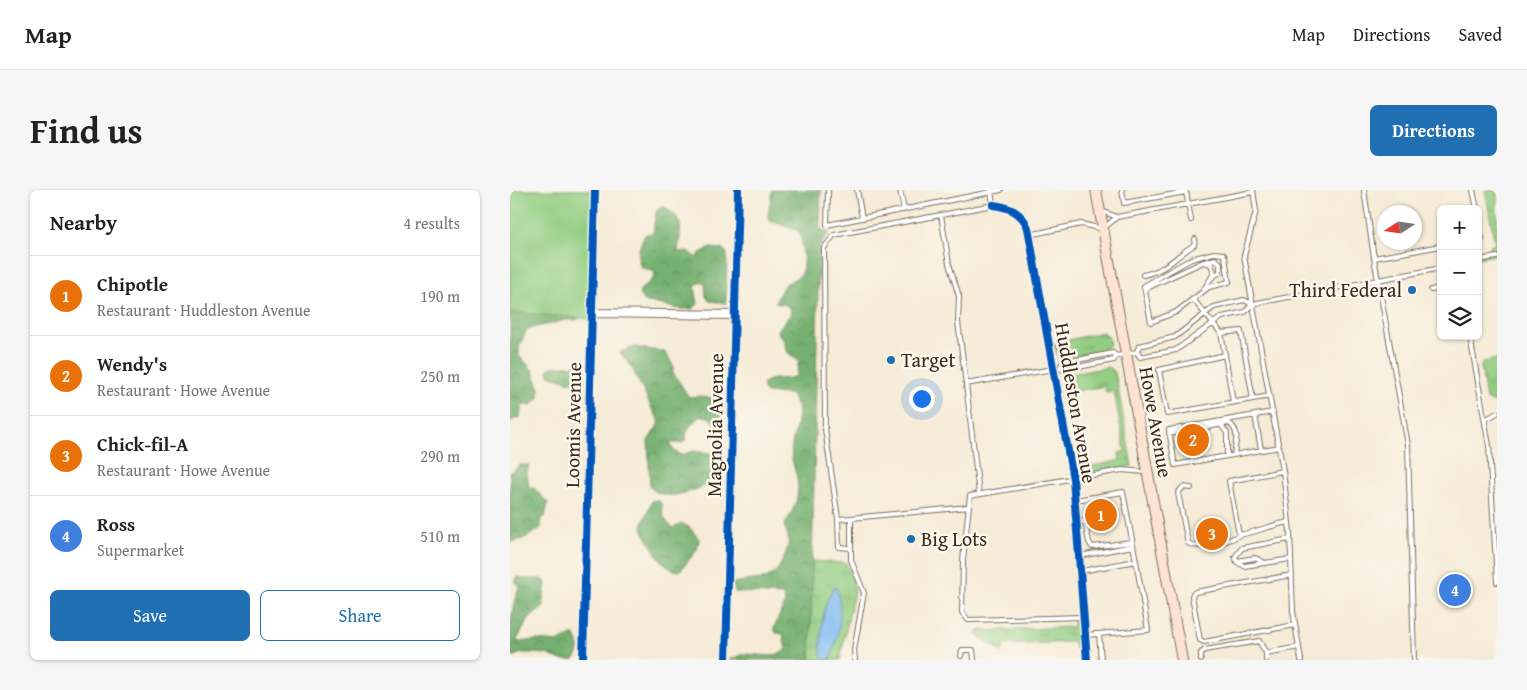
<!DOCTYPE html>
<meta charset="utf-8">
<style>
:root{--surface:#fff;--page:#f6f6f6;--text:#222;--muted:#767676;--line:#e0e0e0;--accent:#1f6fb2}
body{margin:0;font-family:"Gentium Book Plus",serif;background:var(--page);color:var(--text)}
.controls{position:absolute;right:15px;top:15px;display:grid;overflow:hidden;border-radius:8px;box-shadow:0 1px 4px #0004}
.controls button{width:45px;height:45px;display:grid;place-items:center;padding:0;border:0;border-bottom:1px solid var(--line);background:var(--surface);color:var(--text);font:25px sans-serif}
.compass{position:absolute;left:867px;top:15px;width:45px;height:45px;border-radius:50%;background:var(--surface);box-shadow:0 1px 4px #0004;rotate:258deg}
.you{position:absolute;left:411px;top:208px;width:18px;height:18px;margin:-12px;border:4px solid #fff;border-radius:50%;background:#1a73e8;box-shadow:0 0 0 8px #1a73e833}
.badge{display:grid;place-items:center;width:32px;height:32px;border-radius:50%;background:var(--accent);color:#fff;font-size:16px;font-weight:700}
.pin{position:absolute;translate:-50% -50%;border:2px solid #fff;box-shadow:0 1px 5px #0006}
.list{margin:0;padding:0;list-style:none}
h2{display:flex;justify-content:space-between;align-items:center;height:65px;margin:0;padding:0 20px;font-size:21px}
h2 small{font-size:16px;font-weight:400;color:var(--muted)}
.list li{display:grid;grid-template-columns:32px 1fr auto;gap:15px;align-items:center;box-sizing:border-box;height:80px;padding:0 20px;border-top:1px solid var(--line)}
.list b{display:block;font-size:19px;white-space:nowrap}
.list p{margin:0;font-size:16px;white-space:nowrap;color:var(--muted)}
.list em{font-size:16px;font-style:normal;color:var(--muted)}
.actions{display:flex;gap:10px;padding:15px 20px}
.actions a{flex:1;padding:11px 0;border:1px solid var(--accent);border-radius:8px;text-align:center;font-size:18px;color:var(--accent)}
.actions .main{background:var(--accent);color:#fff}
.icon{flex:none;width:28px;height:28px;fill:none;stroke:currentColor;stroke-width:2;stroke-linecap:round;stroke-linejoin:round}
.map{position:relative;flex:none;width:987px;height:470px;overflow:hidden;border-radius:8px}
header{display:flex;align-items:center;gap:30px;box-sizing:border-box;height:70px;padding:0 25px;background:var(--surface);border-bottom:1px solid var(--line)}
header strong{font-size:24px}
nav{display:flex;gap:28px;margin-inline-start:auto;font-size:18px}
.intro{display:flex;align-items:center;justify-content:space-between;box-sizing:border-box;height:120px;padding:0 30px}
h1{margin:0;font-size:35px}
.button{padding:12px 22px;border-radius:8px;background:var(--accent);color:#fff;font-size:18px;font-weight:700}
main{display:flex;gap:30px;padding:0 30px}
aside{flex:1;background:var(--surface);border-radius:8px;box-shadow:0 1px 4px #0004}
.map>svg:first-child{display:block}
</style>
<header>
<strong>Map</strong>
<nav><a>Map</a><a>Directions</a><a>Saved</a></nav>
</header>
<div class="intro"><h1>Find us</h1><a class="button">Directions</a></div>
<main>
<aside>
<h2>Nearby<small>4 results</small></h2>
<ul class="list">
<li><span class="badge" style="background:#e8710a">1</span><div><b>Chipotle</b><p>Restaurant · Huddleston Avenue</p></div><em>190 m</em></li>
<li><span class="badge" style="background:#e8710a">2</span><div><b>Wendy's</b><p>Restaurant · Howe Avenue</p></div><em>250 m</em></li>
<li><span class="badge" style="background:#e8710a">3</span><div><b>Chick-fil-A</b><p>Restaurant · Howe Avenue</p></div><em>290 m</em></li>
<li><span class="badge" style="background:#3f7fe0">4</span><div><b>Ross</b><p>Supermarket</p></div><em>510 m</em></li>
</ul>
<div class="actions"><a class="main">Save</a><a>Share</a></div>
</aside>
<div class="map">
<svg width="987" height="470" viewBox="0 0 987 470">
<defs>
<pattern id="grass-tufts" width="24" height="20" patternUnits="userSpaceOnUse" patternTransform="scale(1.25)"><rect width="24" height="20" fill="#92cd82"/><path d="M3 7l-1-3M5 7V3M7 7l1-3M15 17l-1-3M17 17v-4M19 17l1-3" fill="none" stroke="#7fb070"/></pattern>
<pattern id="forest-crowns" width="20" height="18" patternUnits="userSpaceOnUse" patternTransform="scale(1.25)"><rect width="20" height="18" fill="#75b070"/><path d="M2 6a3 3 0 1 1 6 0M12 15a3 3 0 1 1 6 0" fill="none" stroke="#618f5b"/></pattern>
</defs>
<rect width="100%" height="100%" fill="#fbf7ec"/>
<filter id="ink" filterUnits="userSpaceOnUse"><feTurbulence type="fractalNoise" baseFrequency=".02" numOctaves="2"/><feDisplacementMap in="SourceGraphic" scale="10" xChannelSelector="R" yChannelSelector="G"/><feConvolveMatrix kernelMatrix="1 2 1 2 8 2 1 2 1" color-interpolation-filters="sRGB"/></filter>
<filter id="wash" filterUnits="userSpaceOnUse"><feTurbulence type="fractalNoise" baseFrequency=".0096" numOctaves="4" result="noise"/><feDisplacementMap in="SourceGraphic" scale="20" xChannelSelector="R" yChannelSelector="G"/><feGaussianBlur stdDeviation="1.12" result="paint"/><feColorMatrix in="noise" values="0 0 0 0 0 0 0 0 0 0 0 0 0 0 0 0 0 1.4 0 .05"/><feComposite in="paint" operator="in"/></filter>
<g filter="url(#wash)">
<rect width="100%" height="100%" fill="#f5ebd6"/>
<path fill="url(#grass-tufts)" stroke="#667c50" d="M975,0H987V65L968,68V64L981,61L980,55L985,54Z
M593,142L594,146L598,145L600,155L594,160L553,168L546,163L544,155L546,153Z
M987,169V214L976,209L971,176L973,172Z
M598,177L604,181L606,187L622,276L576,284L569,281L567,276L571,279L610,270L609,263L615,261L604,201L596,202L594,196L555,203V209L551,192L557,185Z
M302,371L336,373L345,396L330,470H300Z
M563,431L567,433L570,456L565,459L564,452L494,455L492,462L467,445L468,441L563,437Z"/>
<path fill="url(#forest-crowns)" stroke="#586d47" d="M262,0H311L310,39L319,42L309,58L300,470H219L234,464L262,466L276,461L273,444L266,443L264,438L275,413L273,405L225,402L223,393C253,387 265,394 276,362C280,352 279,346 274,336C279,327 285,318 287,307C290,293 285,282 282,269C278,246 298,224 280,204L256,203L253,200V193C263,186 275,191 286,186L289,170C280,166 274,161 275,150L269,145L268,140L280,125L281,120L275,114H268L265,112L274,95L291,85C295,71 293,55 289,41L260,31L258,27Z
M153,16C176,30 171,38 168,62H179L188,68L190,63L200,58L213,59L217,63L216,113L200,111L196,107L195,92L189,93L185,97L188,114L182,119H170L134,111L130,106L129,101L143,89L145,82L131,77C126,67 129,53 136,44L143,43L146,21Z
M0,37L75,118L67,130H57L17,139L9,157V166L22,179L29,196V208L21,215L12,214L10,227L0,231Z
M125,157L155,162L164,177L162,181L179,207L190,206L215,211L212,229L209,233H204L198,227L191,226C183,232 175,239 176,250L172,253H160L163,260L171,265L183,261L212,264L215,270L211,287C194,297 157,316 140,297L138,251L150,232L142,219L123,180L110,162Z
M69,175L73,184L70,195L39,185L38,180L41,177Z
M10,275H19L17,283L19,297L24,298L38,313L35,327L31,328V338L13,349L0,352V283Z
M148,310L152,314C151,323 155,332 163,338L171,333L179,337L189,349L187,360L170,381C152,381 142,355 133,341L132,335L142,311Z
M7,386L14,389H33L36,393L33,411L35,416L19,428L6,452L27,450L48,452L61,445H65C69,455 72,461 64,470H51L36,464L23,463H11L0,468C0,442 0,417 10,395L5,393Z"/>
<path fill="#92cd82" stroke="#667c50" d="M0,0H85L82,129L0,122Z"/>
<path fill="#81bcf3" stroke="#5e7388" d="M326,397C334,419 329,448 320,469L315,470L311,466C310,445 312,417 323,398Z"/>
</g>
<g filter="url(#ink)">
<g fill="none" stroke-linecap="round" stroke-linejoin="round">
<defs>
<path id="lane" d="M318,0L317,35L352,28
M347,0L352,28L491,0
M390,0L394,20
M612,0L614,13L676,2L675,0
M743,0L746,21L734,66L773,281L780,342L783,421L791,470
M854,0L864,68L931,56
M963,0L967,19
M676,2L681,30
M591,21L607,27
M968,28L972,49L968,50
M519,45L571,34L593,39L607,27L743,2
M704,63L713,64L715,67L719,92L699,97L666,122L641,132L634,96L681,69Z
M968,70L987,67
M694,72L705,69L710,73V82L701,88
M633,85C658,80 664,67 684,55L685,49
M635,99L693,72L701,74L704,83L693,101
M921,100L931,98
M683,109L711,143
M734,110L742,114L735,122L712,127L666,160L630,167L627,162L629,156L665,147L704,117Z
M742,114L868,90L864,68
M960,146L979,256L987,392
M715,165L711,143L731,141L743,209
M606,166L604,170L553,180L550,178L552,173L603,163L606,166L627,162
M456,194L448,132L449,106L439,74L431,25L483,15L481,0
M723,212L715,165L649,180L657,224L760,206
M763,222L659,240L665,275L769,257
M745,225L751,260
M975,230L987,223
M711,235L717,243V266
M659,244L719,233C731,242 725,253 724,265
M773,281L719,291L729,345C747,342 761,335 779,332
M681,298L673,297L668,303L678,353C687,360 719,352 729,345
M469,304L456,194L543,179
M566,310L613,302L626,371L571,381
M341,328L328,329L329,357L341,358
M568,328L575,333L579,352L582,357L622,352
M328,329L315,239L314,58L324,45L431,25
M780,349L732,358L725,367L727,372L734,376L781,369
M570,366L623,356
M727,371L745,368L755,373
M782,385L685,402L682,406L690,450L694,452L785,435
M573,427L458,430L452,422L453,370L460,306L612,280L635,282
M589,444L591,470
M575,445L638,440L626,371
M451,466L452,460H463L464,470
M345,470L344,460L354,403L341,370V328L459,317
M691,470V463L695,460L749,451L756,463
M756,470V463L789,457
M904,470L898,255L868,90L931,78"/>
<path id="street" d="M483,15C499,17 512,22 518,38L563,289L577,470
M82,123L224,125
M73,470L85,0
M216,470L228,0"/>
<path id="secondary" d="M586,0L672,470"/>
</defs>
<use href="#lane" stroke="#7c6e5e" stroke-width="6"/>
<use href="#street" stroke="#7c6e5e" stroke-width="10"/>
<use href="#secondary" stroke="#7c6e5e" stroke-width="12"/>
<use href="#lane" stroke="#fff" stroke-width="4"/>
<use href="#street" stroke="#fff" stroke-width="8"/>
<use href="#secondary" stroke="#fee3d2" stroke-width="10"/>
<defs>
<path id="cycleway" d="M483,15C499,17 512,22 518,38L563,289L577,470
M73,470L85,0
M216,470L228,0"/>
</defs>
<use href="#cycleway" stroke="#fbf7ec" stroke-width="11"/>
<use href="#cycleway" stroke="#0057b8" stroke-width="8"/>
</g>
</g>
<g fill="#1f6fb2" stroke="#fbf7ec" stroke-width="2">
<circle cx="902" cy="100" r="5"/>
<circle cx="381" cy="170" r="5"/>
<circle cx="401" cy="349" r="5"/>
</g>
<g text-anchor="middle" stroke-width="5" stroke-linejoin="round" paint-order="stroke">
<g font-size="20" fill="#3b2a1e" stroke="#fbf7ec" text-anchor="start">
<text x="892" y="107" text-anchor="end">Third Federal</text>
<text x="391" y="177">Target</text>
<text x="411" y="356">Big Lots</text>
</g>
<g font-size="20" fill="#3b2a1e" stroke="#fbf7ec">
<text transform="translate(566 213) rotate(80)" y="7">Huddleston Avenue</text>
<text transform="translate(646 232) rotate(80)" y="7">Howe Avenue</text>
<text transform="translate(63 235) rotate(-89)" y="7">Loomis Avenue</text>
<text transform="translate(205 235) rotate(-89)" y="7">Magnolia Avenue</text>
</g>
</g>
</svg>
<div class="controls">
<button>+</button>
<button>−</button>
<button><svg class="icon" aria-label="layers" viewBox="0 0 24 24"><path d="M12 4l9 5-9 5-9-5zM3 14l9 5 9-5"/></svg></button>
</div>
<svg class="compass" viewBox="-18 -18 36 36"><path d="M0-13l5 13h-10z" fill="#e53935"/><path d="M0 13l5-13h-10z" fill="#767676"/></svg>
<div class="you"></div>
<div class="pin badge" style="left:591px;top:325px;background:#e8710a">1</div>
<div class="pin badge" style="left:683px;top:250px;background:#e8710a">2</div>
<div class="pin badge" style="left:702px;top:344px;background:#e8710a">3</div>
<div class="pin badge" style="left:945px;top:400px;background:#3f7fe0">4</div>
</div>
</main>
